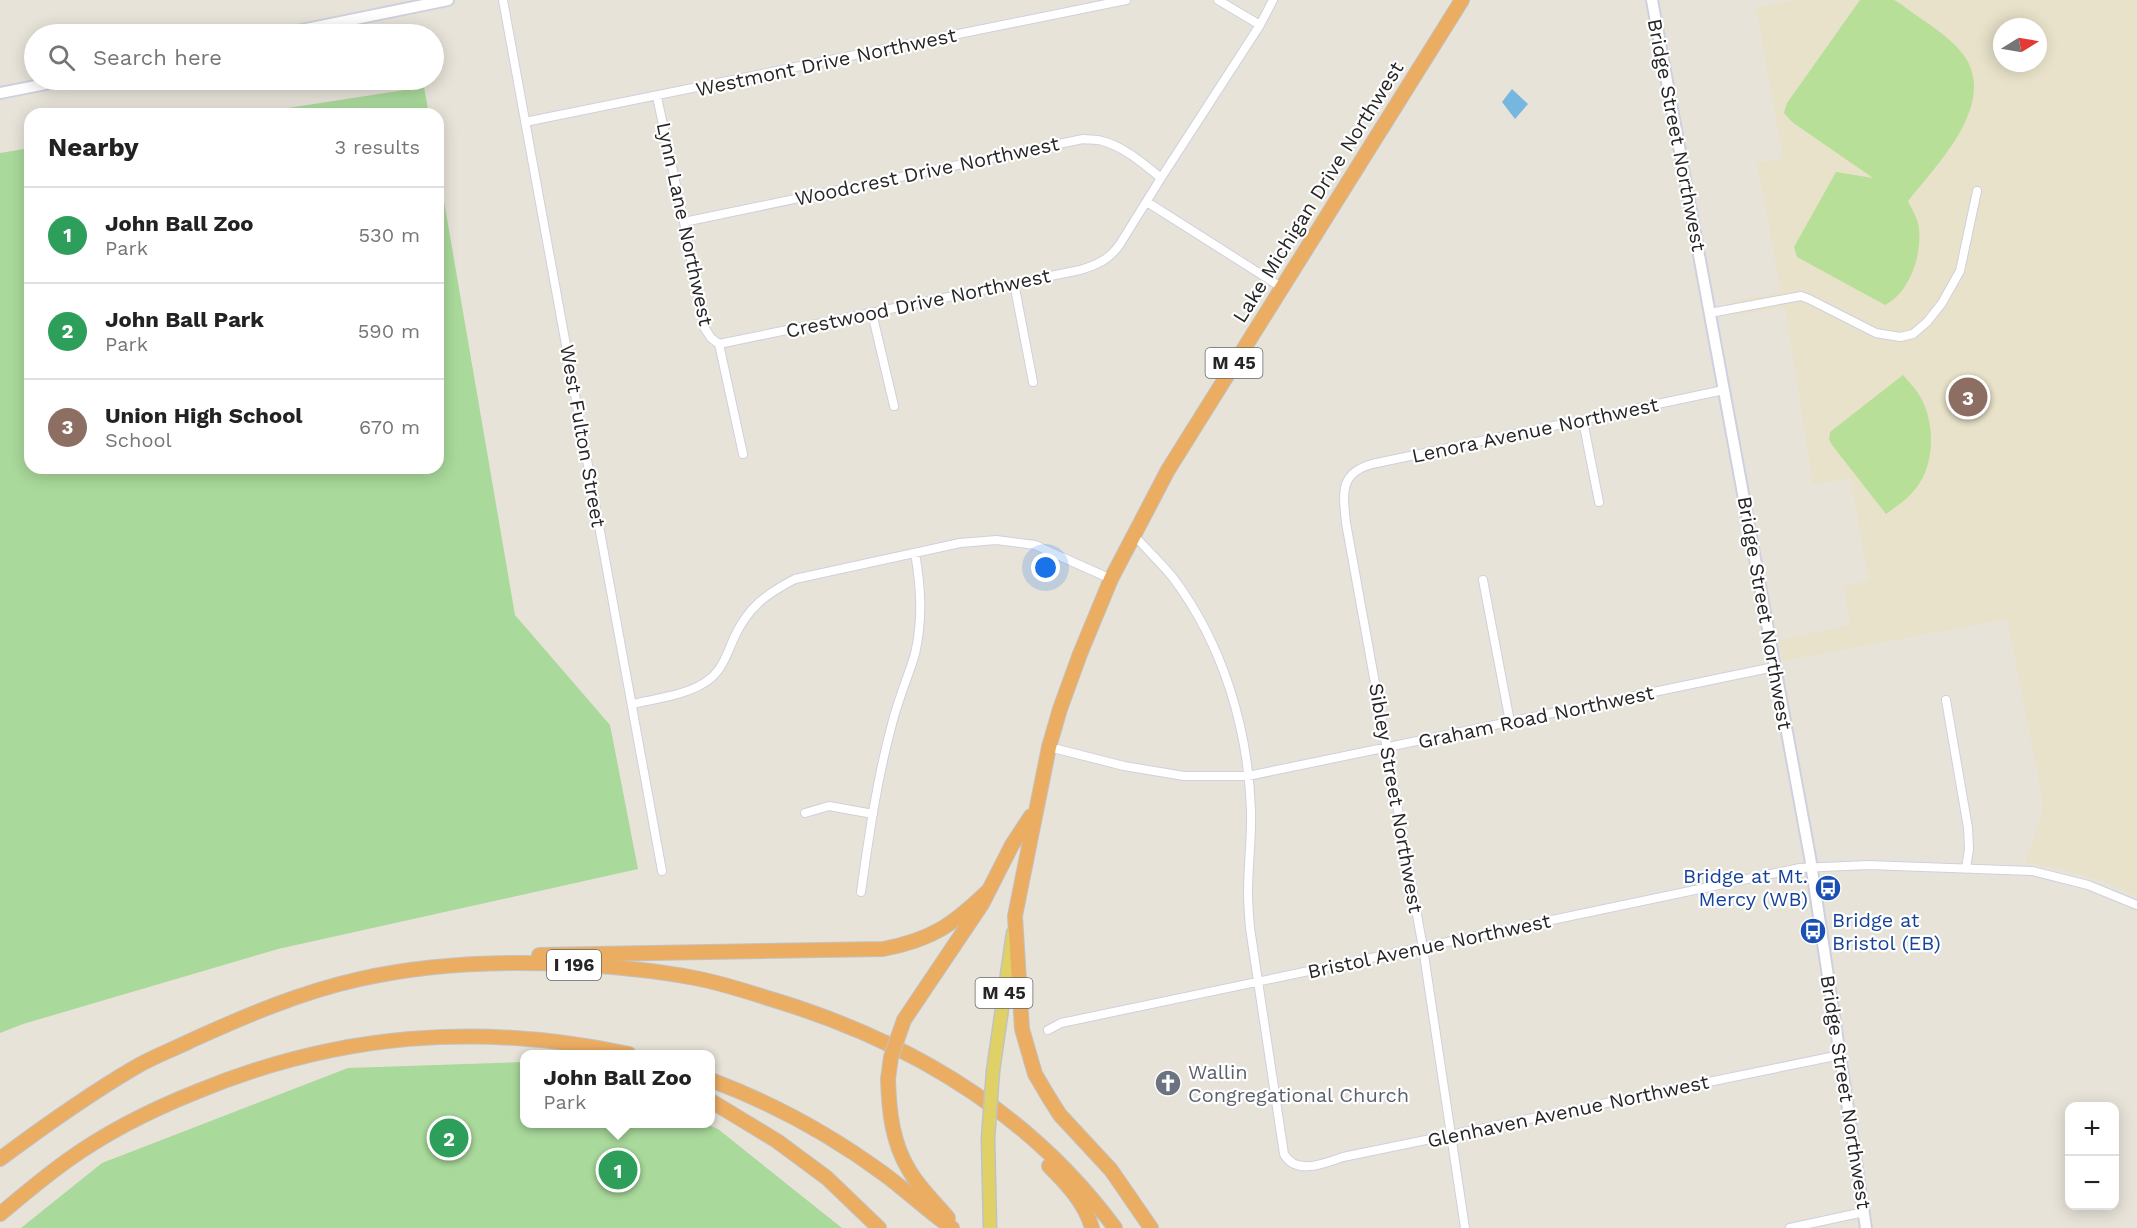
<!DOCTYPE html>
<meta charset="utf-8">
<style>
:root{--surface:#fff;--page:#f2f2f2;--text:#222;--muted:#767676;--line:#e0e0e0;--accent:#7c3aed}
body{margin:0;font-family:"Work Sans",sans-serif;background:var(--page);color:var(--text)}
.controls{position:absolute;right:18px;bottom:18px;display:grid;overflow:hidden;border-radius:12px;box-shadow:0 3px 15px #0003}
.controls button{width:54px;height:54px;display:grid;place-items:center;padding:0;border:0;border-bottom:2px solid var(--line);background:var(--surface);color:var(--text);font:30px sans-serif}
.compass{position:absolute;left:1993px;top:18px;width:54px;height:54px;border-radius:50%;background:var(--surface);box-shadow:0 3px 15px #0003;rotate:79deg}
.you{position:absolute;left:1046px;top:568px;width:21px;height:21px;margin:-15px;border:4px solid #fff;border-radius:50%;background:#1a73e8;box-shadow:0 0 0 9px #1a73e833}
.badge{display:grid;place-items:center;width:39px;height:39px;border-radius:50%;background:var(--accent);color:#fff;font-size:20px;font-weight:700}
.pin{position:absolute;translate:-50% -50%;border:3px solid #fff;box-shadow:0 2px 6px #0006}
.popup{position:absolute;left:520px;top:1050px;width:195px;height:78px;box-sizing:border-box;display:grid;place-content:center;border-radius:12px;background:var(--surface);filter:drop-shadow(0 2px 4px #0005);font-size:20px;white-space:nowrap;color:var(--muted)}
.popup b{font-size:22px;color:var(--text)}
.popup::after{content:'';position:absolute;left:50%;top:100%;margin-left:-12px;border:12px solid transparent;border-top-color:var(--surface)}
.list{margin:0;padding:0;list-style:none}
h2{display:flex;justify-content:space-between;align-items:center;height:78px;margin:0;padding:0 24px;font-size:26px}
h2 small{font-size:20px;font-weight:400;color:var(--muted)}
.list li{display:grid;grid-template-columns:39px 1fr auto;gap:18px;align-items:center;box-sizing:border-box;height:96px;padding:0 24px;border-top:2px solid var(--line)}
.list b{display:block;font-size:22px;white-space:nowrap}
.list p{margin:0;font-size:20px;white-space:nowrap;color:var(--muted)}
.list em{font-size:20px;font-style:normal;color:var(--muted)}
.icon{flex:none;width:33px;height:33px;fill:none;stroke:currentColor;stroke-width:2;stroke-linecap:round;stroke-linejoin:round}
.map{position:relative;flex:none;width:2137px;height:1228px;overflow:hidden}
.search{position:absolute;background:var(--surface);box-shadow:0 3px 15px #0003;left:24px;top:24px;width:420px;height:66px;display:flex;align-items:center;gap:15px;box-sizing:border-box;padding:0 21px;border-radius:33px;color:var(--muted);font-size:22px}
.panel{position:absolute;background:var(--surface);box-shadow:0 3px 15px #0003;left:24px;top:108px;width:420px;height:366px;border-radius:18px}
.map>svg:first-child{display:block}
</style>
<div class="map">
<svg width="2137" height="1228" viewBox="0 0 2137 1228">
<rect width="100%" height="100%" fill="#e8e3d9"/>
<path fill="#e8e2ca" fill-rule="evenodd" d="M1795,0H2137V897L2102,881L2061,869L2025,863L2040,820L2043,802L2007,619L1783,661L1779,640L1850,625L1844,586L1869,581L1850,478L1813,485L1785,307L1733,316L1730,301L1781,292L1757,163L1783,158L1756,8ZM2002,27H2038V63H2002Z"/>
<path fill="#a9d99b" d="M424,87L429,114H249Z
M30,148V468H438V166L515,615L610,725L638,869L278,949L23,1024L0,1033V153Z
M525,1062V1124H706L718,1129L842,1228H21L102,1163L348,1068Z"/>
<path fill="#b8df98" d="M1860,0H1894L1901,4C1921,20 1950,35 1965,57C1997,105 1936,166 1908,201C1911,208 1916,215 1918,223C1924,250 1911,292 1885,305L1797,257L1794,247L1836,172L1873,178L1792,122L1784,113L1787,103Z
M1903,375C1908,381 1914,387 1918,393C1935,418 1936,462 1917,487C1909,498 1897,506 1886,514L1832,445L1829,439L1830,432Z"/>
<path fill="#76b7df" d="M1512,89L1528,104L1515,119L1502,102Z"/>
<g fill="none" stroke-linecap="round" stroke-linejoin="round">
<defs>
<path id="street" d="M503,0L662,871
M1218,0L1260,25
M657,97L684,222L704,327L711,338L719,344L743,454
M525,122L1126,0
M1147,202L1281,287
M684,222L1083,139C1089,140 1096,139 1102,141C1123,146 1144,164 1161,178
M1014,283L1033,382
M872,313L894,406
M1710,313L1801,296L1809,299L1876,333L1900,337L1913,334L1927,322L1942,303L1960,271L1977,191
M719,344L1080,270C1097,265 1110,259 1120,244L1161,178L1260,25L1273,0
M1583,421L1599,502
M1134,535C1147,550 1162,564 1174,579C1223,645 1248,728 1251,810C1252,837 1248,864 1248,892C1248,904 1249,916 1250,928L1284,1154C1296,1176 1325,1163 1343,1157L1840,1055
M1483,580L1510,722
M1946,700L1968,828L1969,849L1966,868
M633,704C658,698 691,695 711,678C723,668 728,651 734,638C748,607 766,594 795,579L960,543L996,540L1035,545L1111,579
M1049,747L1124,766L1184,776H1248L1774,667
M805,813L829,806L873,814
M861,892C869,835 877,779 892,724C898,700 908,677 915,654C923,619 921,587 915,553
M1048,1030L1061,1023L1800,868L1868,865L2032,871L2088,885L2137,905
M1465,1228L1423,948L1346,523C1343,494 1339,473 1372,464L1724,390
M1790,1228L1864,1212"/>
<path id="secondary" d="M1652,0L1810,857L1866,1228
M282,34L448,0
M0,93L66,80"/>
<path id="primary" d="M993,1071L1013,933
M988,1138L990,1228"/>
<path id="highway" d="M539,955L883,949C932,940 954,924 989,890
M904,1020L982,904L1012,845L1031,816
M888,1079C889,1111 892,1142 909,1170C919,1188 935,1202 948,1218
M711,1080C772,1103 831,1135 884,1174C907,1191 928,1211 952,1228
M711,1101L777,1141L827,1178L879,1228
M0,1159C43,1127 88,1095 134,1068C152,1057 172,1050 190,1041C245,1016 301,992 360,979C427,964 497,961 565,964C609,966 653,970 695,978C722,983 748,992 774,1000C909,1041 1030,1113 1115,1228
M1049,1166C1067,1184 1085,1203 1092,1228
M0,1214C22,1196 44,1177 68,1160C107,1132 151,1110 196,1092C338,1033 479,1022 629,1054
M1151,1228L1111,1170L1060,1115L1048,1096L1035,1074L1022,1029L1015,916L1049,747L1060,709L1080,654L1111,579L1168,470L1462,0"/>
</defs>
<use href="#street" stroke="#cfd0de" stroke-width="10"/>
<use href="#secondary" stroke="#cfd0de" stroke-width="14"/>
<use href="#primary" stroke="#c2c2c2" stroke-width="15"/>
<use href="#highway" stroke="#c2c2c2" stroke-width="16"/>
<use href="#street" stroke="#fff" stroke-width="8"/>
<use href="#secondary" stroke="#fff" stroke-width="10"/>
<use href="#primary" stroke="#dfd166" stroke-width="12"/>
<use href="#highway" stroke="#ebad61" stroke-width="14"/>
<defs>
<path id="primary-bridge" d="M988,1138L993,1071"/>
<path id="highway-bridge" d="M888,1079L891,1057L904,1020"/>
</defs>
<use href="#primary-bridge" stroke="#c2c2c2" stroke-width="15" stroke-linecap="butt"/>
<use href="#highway-bridge" stroke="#c2c2c2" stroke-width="16" stroke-linecap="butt"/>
<use href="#primary-bridge" stroke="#dfd166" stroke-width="12"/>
<use href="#highway-bridge" stroke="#ebad61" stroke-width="14"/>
</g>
<defs>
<symbol id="bus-disc" viewBox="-11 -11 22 22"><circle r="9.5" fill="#1a4fb4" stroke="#fff"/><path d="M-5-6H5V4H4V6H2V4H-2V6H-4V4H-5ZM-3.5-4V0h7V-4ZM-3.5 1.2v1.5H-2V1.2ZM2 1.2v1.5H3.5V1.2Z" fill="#fff"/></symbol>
<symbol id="church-disc" viewBox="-11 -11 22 22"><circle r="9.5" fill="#6b7280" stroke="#fff"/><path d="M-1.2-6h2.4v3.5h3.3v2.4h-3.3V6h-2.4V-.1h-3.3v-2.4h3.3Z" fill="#fff"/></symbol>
</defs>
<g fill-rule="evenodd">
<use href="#bus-disc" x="1813" y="873" width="30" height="30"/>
<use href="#bus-disc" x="1798" y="916" width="30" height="30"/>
<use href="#church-disc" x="1153" y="1068" width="30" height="30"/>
</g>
<g text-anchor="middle" stroke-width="4.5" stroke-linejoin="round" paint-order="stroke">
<g fill="#fff" stroke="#676767" stroke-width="1.5">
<rect x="1205.5" y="348" width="57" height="30" rx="4.5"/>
<rect x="547" y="950" width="54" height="30" rx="4.5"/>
<rect x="975.5" y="978" width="57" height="30" rx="4.5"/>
</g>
<g font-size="18" font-weight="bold" fill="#262626">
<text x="1234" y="369">M 45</text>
<text x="574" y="971">I 196</text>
<text x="1004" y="999">M 45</text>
</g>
<g font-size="20" fill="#262626" stroke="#fff">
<text transform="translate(826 62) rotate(-12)" y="7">Westmont Drive Northwest</text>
<text transform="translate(1677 135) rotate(79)" y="7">Bridge Street Northwest</text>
<text transform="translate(927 171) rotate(-12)" y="7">Woodcrest Drive Northwest</text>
<text transform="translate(1318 192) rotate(-58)" y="7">Lake Michigan Drive Northwest</text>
<text transform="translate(685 224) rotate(78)" y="7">Lynn Lane Northwest</text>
<text transform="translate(918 303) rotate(-12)" y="7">Crestwood Drive Northwest</text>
<text transform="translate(1535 430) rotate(-12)" y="7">Lenora Avenue Northwest</text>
<text transform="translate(583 436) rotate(80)" y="7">West Fulton Street</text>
<text transform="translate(1765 613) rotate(80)" y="7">Bridge Street Northwest</text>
<text transform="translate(1536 717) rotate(-12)" y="7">Graham Road Northwest</text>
<text transform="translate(1396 798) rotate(80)" y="7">Sibley Street Northwest</text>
<text transform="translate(1429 946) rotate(-12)" y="7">Bristol Avenue Northwest</text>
<text transform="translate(1846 1092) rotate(81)" y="7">Bridge Street Northwest</text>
<text transform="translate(1568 1111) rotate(-12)" y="7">Glenhaven Avenue Northwest</text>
</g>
<g font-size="20" fill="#164399" stroke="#fff" text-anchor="end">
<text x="1808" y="883">Bridge at Mt.<tspan x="1808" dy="23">Mercy (WB)</tspan></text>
<text x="1832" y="927" text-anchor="start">Bridge at<tspan x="1832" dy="23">Bristol (EB)</tspan></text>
</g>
<g font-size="20" fill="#5b616d" stroke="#fff" text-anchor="start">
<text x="1188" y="1079">Wallin<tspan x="1188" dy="23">Congregational Church</tspan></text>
</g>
</g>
</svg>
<div class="controls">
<button>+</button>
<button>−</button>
</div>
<svg class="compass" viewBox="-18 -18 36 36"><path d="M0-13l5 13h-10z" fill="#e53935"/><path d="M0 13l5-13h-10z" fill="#767676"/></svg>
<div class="you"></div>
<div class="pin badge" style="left:618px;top:1170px;background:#2e9e5b">1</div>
<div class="popup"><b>John Ball Zoo</b>Park</div>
<div class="pin badge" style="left:449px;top:1138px;background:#2e9e5b">2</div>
<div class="pin badge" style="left:1968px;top:397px;background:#8d6e63">3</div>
<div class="search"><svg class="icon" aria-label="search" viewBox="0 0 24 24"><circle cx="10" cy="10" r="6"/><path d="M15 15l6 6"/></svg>Search here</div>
<section class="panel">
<h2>Nearby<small>3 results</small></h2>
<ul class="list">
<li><span class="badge" style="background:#2e9e5b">1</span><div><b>John Ball Zoo</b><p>Park</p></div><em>530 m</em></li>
<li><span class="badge" style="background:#2e9e5b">2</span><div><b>John Ball Park</b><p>Park</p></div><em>590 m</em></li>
<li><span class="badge" style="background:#8d6e63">3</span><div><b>Union High School</b><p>School</p></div><em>670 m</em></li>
</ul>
</section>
</div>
